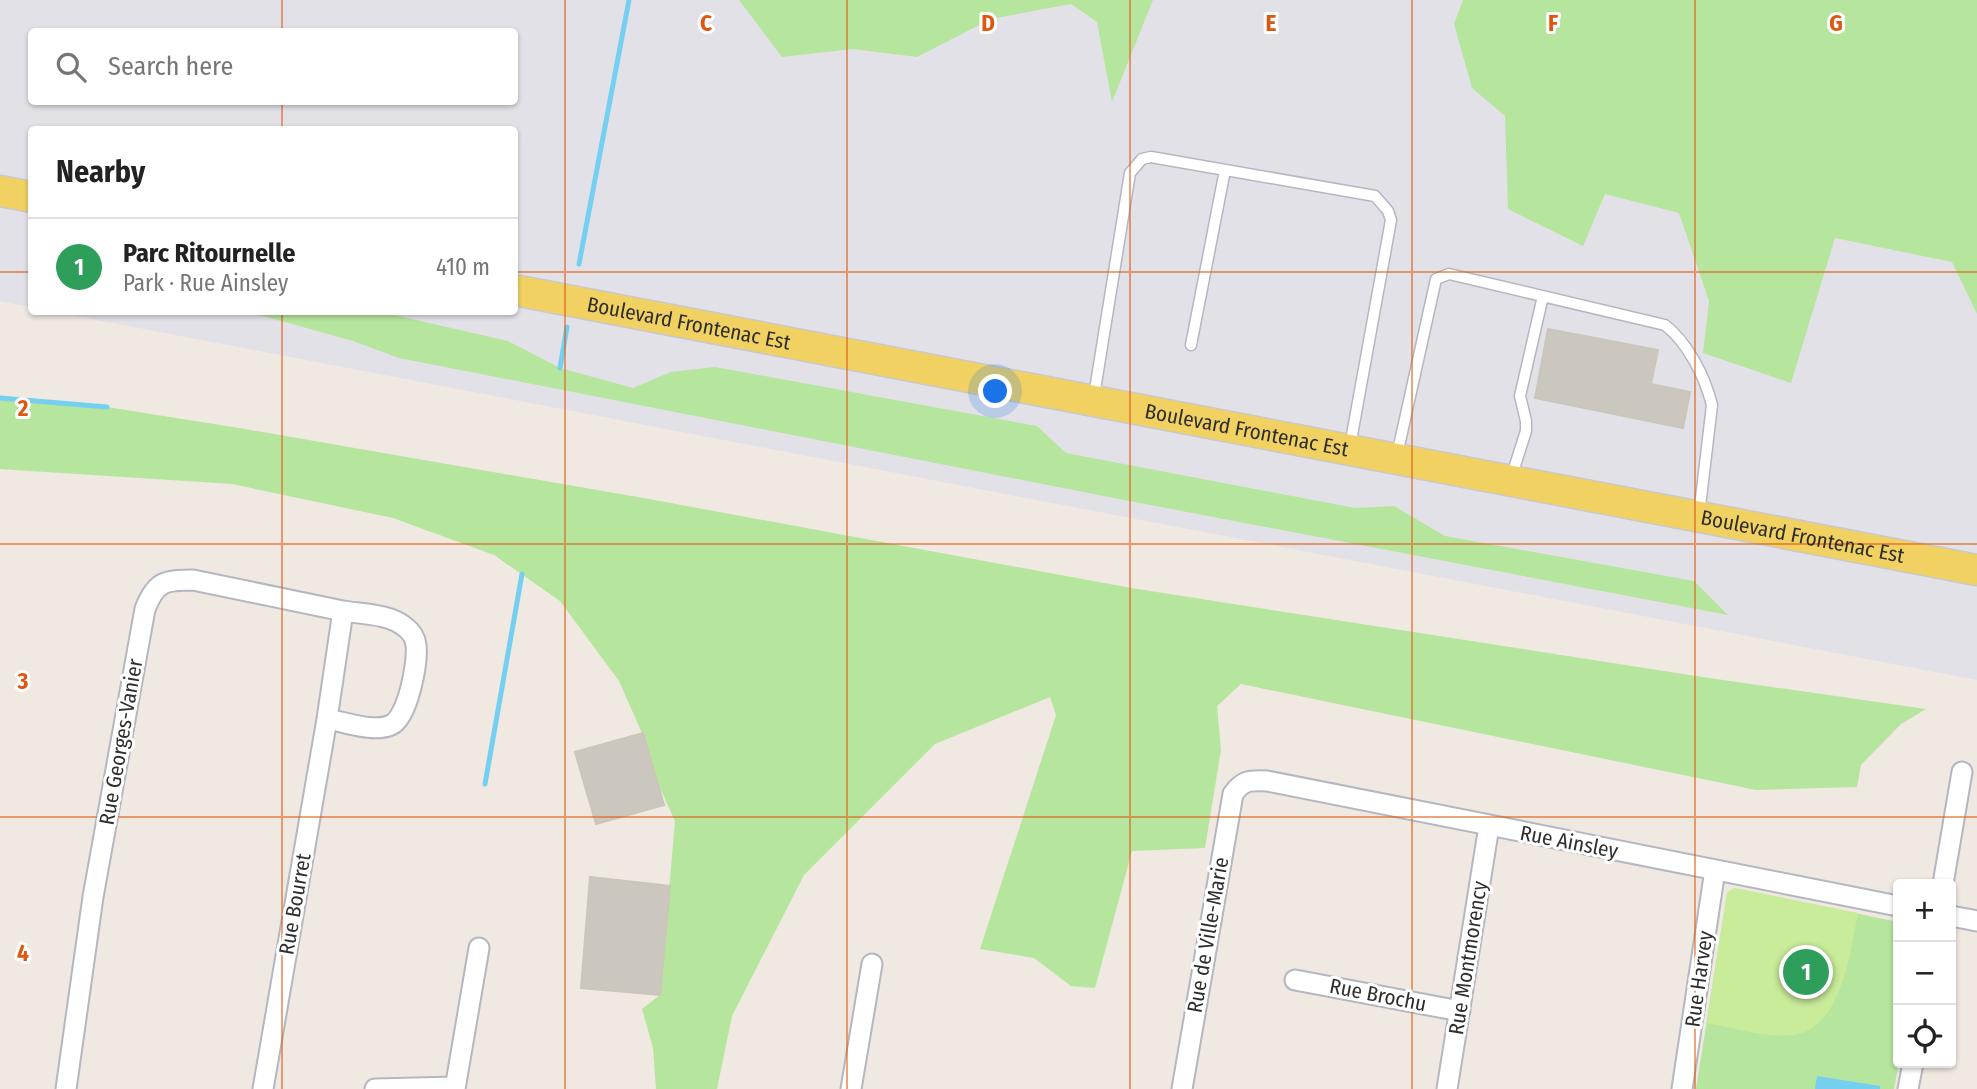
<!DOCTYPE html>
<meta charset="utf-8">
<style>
:root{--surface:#fff;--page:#f2f2f2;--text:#222;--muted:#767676;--line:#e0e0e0;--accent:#ea580c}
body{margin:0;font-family:"Fira Sans Condensed",sans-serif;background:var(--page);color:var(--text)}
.controls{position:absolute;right:21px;bottom:21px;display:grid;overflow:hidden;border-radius:7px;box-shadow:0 2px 5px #0004}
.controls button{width:63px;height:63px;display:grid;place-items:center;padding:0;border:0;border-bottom:2px solid var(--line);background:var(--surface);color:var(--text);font:35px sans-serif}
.you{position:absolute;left:996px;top:392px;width:24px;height:24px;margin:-18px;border:5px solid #fff;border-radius:50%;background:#1a73e8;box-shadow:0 0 0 10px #1a73e833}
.badge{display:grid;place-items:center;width:46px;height:46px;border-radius:50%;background:var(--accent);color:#fff;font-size:23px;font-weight:700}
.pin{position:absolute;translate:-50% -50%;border:4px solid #fff;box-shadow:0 2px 7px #0006}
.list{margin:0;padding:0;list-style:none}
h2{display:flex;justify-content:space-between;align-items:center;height:91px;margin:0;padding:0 28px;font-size:30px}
h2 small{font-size:23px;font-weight:400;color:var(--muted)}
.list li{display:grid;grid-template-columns:46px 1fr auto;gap:21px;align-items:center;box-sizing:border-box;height:98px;padding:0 28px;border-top:2px solid var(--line)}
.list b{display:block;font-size:26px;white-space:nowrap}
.list p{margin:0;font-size:23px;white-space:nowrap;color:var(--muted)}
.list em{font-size:23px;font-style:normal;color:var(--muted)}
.icon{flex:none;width:38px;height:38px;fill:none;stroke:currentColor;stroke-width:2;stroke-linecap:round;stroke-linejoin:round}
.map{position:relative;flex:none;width:1977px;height:1089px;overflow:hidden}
.search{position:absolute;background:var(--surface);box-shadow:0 2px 5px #0004;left:28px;top:28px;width:490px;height:77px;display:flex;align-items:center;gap:18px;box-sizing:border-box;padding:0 24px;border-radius:7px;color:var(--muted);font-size:26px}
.panel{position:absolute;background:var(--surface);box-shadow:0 2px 5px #0004;left:28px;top:126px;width:490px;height:189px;border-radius:7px}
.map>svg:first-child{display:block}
</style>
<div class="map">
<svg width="1977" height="1089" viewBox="0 0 1977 1089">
<rect width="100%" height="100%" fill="#efe9e1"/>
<path fill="#e3e1e8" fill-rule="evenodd" d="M0,0H1977V680L55,312H514V130H32L31,307L0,301ZM32,32H514V102H32Z"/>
<path fill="#b6e59e" d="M739,0H1153L1112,102L1097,22L1071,4L991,19L917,57L853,49L782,57Z
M1463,0H1977V314L1952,262L1835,238L1791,383L1703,353L1709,301L1679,213L1605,194L1583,246L1508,209L1505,116L1472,88L1454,24Z
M249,312H381L508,341L560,368L633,388L671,372L715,367L1037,426L1066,453L1355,508L1394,506L1445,536L1694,581L1728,615L1124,500L399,358L353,341Z
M0,398L107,407L239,428L649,499L1131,588L1709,678L1926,709L1901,724L1861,765L1857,787L1756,790L1241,684L1217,706L1221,750L1205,848L1132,851L1095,988L1071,986L1034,958L980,949L1056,715L1050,697L935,744L804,875L732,1016L717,1089H656L653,1048L642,1009L660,995L675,821L655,777L642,733L619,681L560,601L494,555L393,518L232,484L0,469Z
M1734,888L1898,922L1899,1063L1894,1089H1696L1727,893Z"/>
<path fill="#c9ec9a" d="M1734,888L1858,913C1850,952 1842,1028 1793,1035C1768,1039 1732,1027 1707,1023L1727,893Z"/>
<path fill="#75cff0" d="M1817,1076L1880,1086V1089H1815Z"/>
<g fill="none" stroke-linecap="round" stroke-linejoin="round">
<path stroke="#75cff0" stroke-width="5" d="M579,264L629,0
M560,368L567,327
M0,398L107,407
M485,784L522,574"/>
</g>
<path fill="#cbc7bf" stroke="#cbc5ba" stroke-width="2" d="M1548,329L1658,350L1651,384L1690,392L1683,428L1535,398Z
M643,733L664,805L596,824L575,752Z
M590,877L670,886L660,995L581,988Z"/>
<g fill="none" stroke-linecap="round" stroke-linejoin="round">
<defs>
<path id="service" d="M1191,345L1225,170
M1094,396L1130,173L1142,159L1151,157L1375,196L1388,211L1391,220L1350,446
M1397,455L1436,279L1449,274L1665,325C1688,343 1705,377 1712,405L1699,515
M1511,478L1526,431V421L1520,396L1543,296"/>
<path id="minor" d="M1943,884L1962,772
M1951,916L1977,921
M1295,980L1460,1011
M66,1089L93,897L145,609C156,581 165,580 193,580L343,611
M263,1089L327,719L343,611C362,614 390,614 405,627C412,632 415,637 416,645C418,663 408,717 391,725C374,733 345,722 327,719
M375,1089L455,1087
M455,1089L479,948
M851,1089L872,964
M1182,1089L1233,794C1243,780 1250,780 1267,781L1898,906
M1447,1089L1489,826
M1682,1089L1715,870
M1908,1089L1913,1063"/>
<g id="primary">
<path d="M0,191L32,197"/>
<path id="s1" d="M514,290L1977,570"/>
</g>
</defs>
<use href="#service" stroke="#b4b7c1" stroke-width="13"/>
<use href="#minor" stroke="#b4b7c1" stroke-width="23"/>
<use href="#primary" stroke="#c9c9c9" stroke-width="33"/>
<use href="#service" stroke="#fff" stroke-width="10"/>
<use href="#minor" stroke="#fff" stroke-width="19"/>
<use href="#primary" stroke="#f2d163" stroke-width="30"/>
</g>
<path fill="none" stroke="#df570e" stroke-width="2" stroke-opacity="0.55" d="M282,0V32M565,0V1089M847,0V1089M1130,0V1089M1412,0V1089M1695,0V1089M282,102V130M0,272H32M514,272H1977M282,312V1089M0,544H1977M0,817H1977"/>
<g text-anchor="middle" stroke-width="6" stroke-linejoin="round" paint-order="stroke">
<g font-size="21" fill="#2e2e2e" stroke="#fff">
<text dy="7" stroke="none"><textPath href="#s1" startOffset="178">Boulevard Frontenac Est</textPath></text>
<text dy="7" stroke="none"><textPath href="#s1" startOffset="746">Boulevard Frontenac Est</textPath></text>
<text dy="7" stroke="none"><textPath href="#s1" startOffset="1312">Boulevard Frontenac Est</textPath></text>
<text transform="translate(121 742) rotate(-80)" y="7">Rue Georges-Vanier</text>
<text transform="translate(1569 842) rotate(11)" y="7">Rue Ainsley</text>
<text transform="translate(295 904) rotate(-80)" y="7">Rue Bourret</text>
<text transform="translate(1208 935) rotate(-80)" y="7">Rue de Ville-Marie</text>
<text transform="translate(1468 958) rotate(-81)" y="7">Rue Montmorency</text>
<text transform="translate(1699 979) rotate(-82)" y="7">Rue Harvey</text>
<text transform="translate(1378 995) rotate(11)" y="7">Rue Brochu</text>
</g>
</g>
<g font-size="23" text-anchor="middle" font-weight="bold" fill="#df570e" stroke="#fff" stroke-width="6" stroke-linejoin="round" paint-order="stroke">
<text x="706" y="31">C</text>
<text x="988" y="31">D</text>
<text x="1271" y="31">E</text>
<text x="1553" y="31">F</text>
<text x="1836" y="31">G</text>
<text x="23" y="416">2</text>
<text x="23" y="689">3</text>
<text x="23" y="961">4</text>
</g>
</svg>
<div class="controls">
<button>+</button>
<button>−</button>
<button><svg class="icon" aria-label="locate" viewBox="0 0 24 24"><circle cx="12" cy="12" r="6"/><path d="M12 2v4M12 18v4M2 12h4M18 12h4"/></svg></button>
</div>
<div class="you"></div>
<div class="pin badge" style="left:1806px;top:972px;background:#2e9e5b">1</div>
<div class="search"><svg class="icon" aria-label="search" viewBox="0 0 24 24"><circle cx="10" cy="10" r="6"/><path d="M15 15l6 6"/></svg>Search here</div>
<section class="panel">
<h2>Nearby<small></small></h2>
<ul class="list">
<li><span class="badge" style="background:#2e9e5b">1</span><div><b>Parc Ritournelle</b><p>Park · Rue Ainsley</p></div><em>410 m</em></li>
</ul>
</section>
</div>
